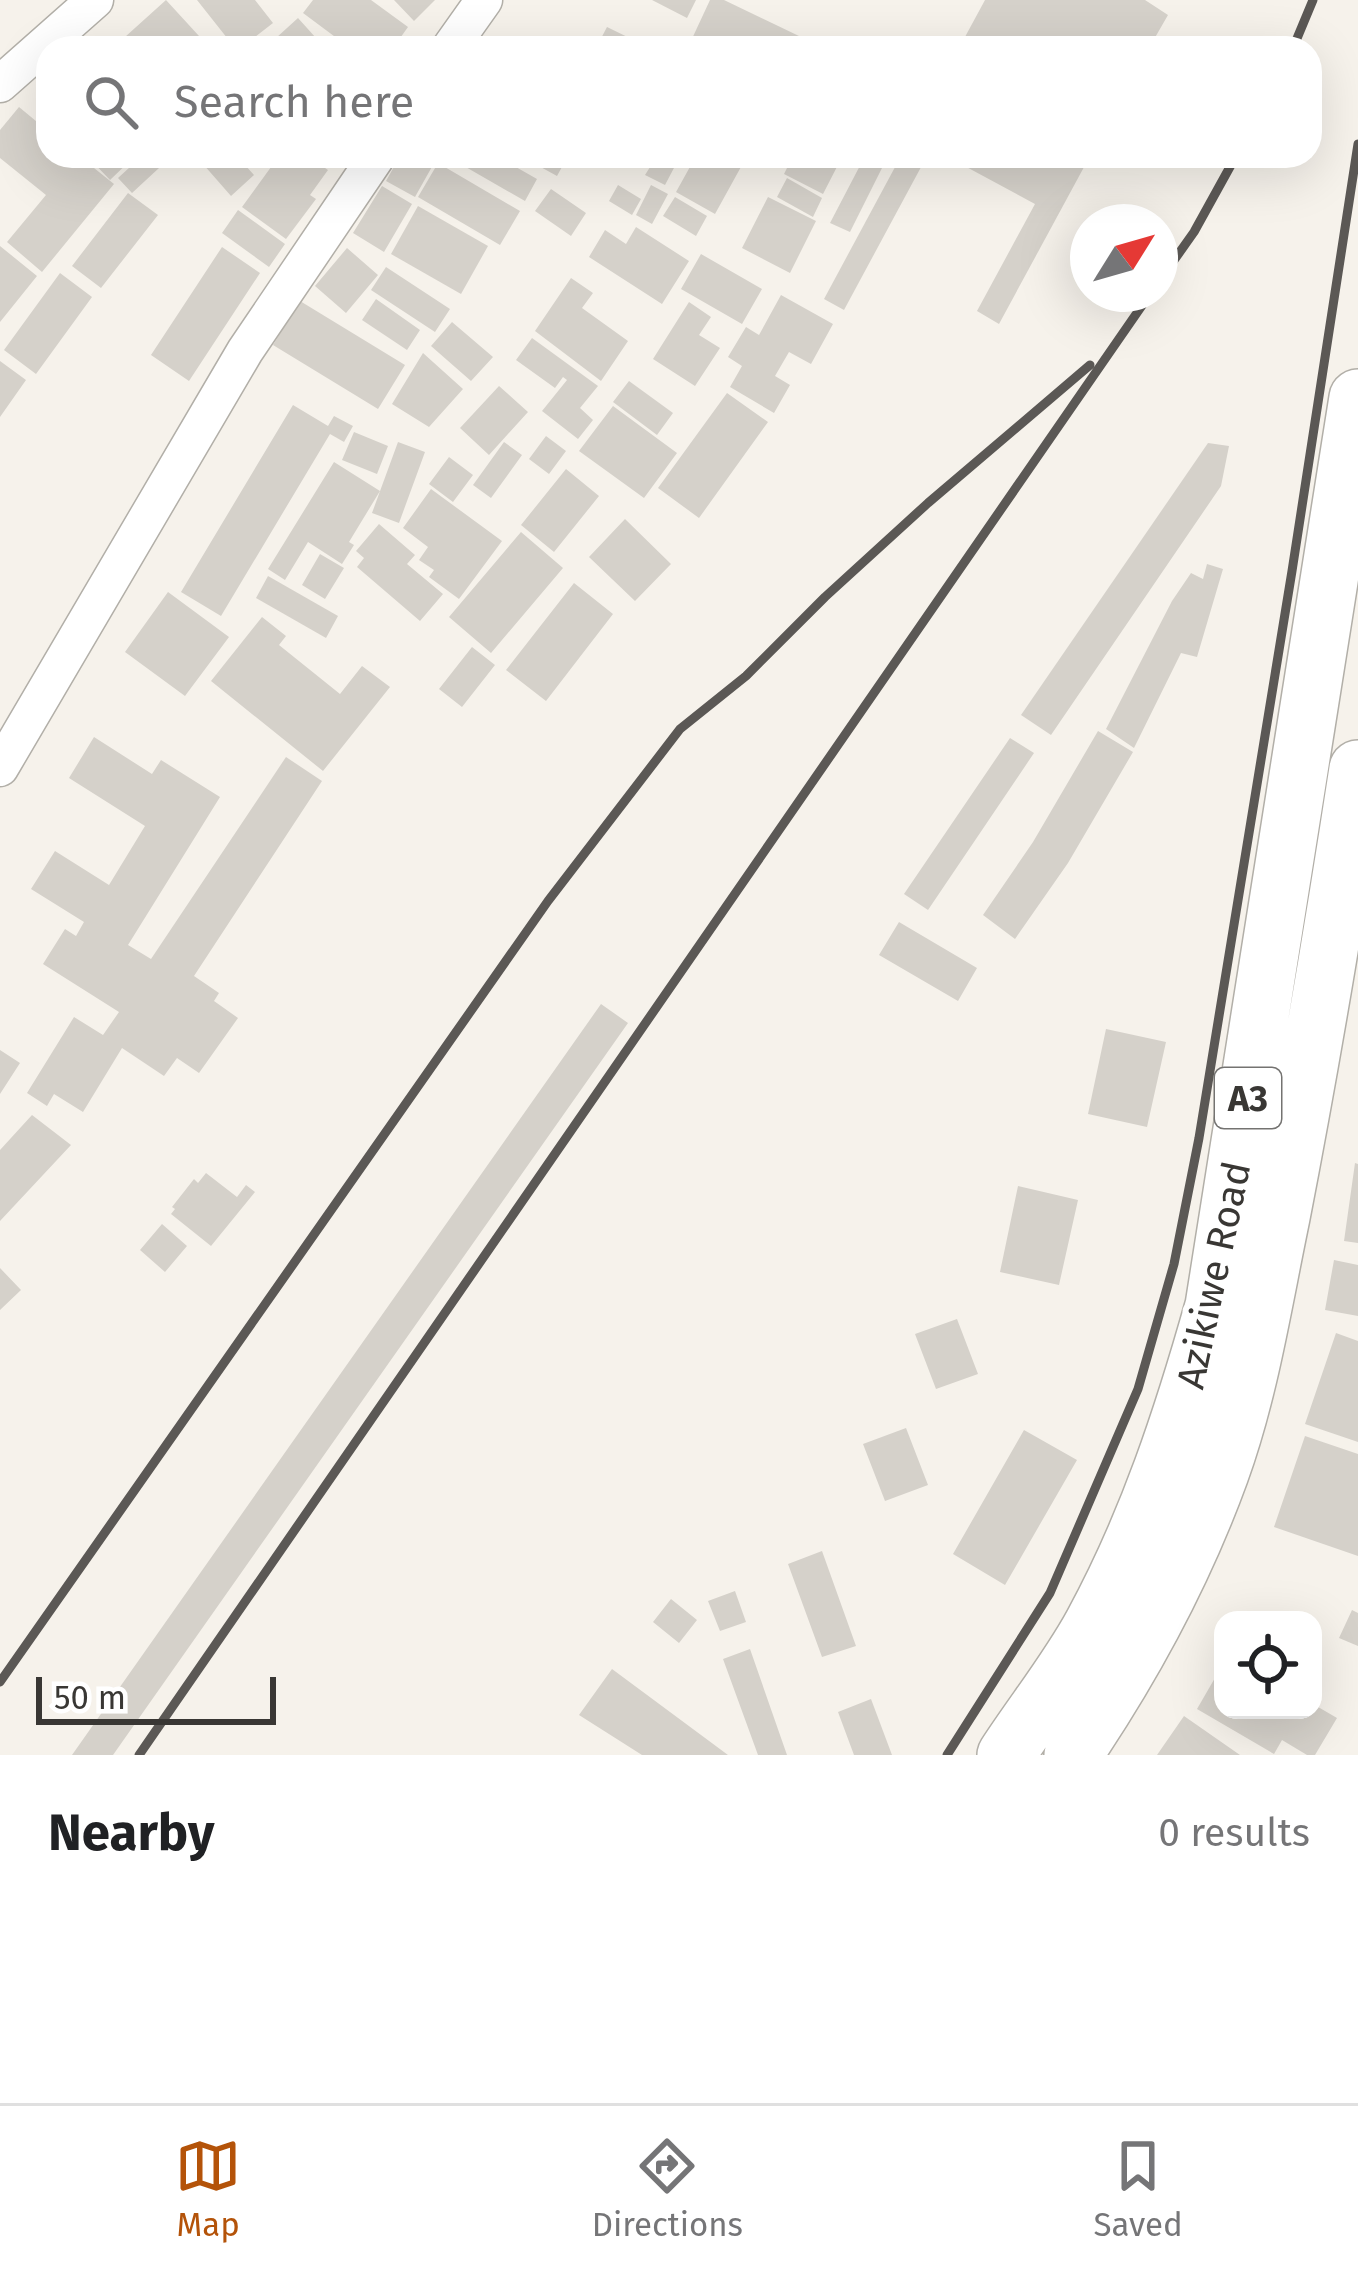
<!DOCTYPE html>
<style>
:root{--surface:#fff;--page:#f6f6f6;--text:#202124;--muted:#757577;--line:#e0e0e0;--accent:#b45309}
body{margin:0;font-family:"Fira Sans",sans-serif;background:var(--page);color:var(--text)}
.controls{position:absolute;right:36px;bottom:36px;display:grid;overflow:hidden;border-radius:24px;box-shadow:0 12px 48px #0002}
.controls button{width:108px;height:108px;display:grid;place-items:center;padding:0;border:0;border-bottom:3px solid var(--line);background:var(--surface);color:var(--text);font:60px sans-serif}
.compass{position:absolute;left:1070px;top:204px;width:108px;height:108px;border-radius:50%;background:var(--surface);box-shadow:0 12px 48px #0002;rotate:53deg}
.scale{position:absolute;left:36px;bottom:30px;width:240px;box-sizing:border-box;padding-left:12px;border:6px solid #393734;border-top:0;font-size:33px;line-height:42px;white-space:nowrap;color:#393734;-webkit-text-stroke:9px #fff;paint-order:stroke}
.list{margin:0;padding:0;list-style:none}
h2{display:flex;justify-content:space-between;align-items:center;height:156px;margin:0;padding:0 48px;font-size:51px}
h2 small{font-size:39px;font-weight:400;color:var(--muted)}
.icon{flex:none;width:66px;height:66px;fill:none;stroke:currentColor;stroke-width:2;stroke-linecap:round;stroke-linejoin:round}
.map{position:relative;flex:none;width:1358px;height:1755px;overflow:hidden}
.search{position:absolute;background:var(--surface);box-shadow:0 12px 48px #0002;left:36px;right:36px;top:36px;height:132px;display:flex;align-items:center;gap:30px;box-sizing:border-box;padding:0 42px;border-radius:36px;color:var(--muted);font-size:45px}
.sheet{height:348px;background:var(--surface)}
nav{display:flex;justify-content:space-around;align-items:center;box-sizing:border-box;height:168px;border-top:3px solid var(--line);background:var(--surface);font-size:33px;color:var(--muted)}
nav a{display:grid;justify-items:center;gap:6px}
nav .on{color:var(--accent)}
.map>svg:first-child{display:block}
</style>
<div class="map">
<svg width="1358" height="1755" viewBox="0 0 1358 1755">
<rect width="100%" height="100%" fill="#f6f2eb"/>
<path fill="#d5d1ca" d="M166,0L210,48H134L125,37Z
M197,0H255L273,23L241,48H235Z
M313,0H371L408,27L393,48H350L303,13Z
M394,0H435L414,21Z
M652,0H696L687,18Z
M710,0H724L824,48H701L690,43Z
M985,0H1145L1168,15L1149,48H959Z
M298,18L325,48H265Z
M607,27L650,48H596Z
M19,107L48,131V156H79L114,184L42,272L7,242L46,195L0,158V130Z
M87,156H135L110,180Z
M142,156H172L132,193L118,178Z
M196,156H255L245,165L254,175L231,196Z
M279,156H319L315,161L328,170L310,195L316,199L286,239L242,207Z
M400,156H438L415,197L386,181Z
M457,156H503L502,159L537,179L525,201L464,166L467,162Z
M542,156H568L557,176L537,165Z
M657,156L675,166L665,185L645,175Z
M696,156H747L715,214L676,192Z
M793,156L841,159L823,194L784,174Z
M865,156L884,164L850,232L830,223Z
M901,156H927L844,310L824,299Z
M946,156H1090L999,324L977,311L1035,204Z
M438,163L520,211L500,245L418,197Z
M787,178L822,198L813,217L777,197Z
M618,185L641,199L632,215L609,201Z
M651,185L668,194L652,224L636,215Z
M382,186L412,204L384,252L353,233Z
M551,189L586,213L571,236L535,211Z
M128,193L158,215L101,288L72,266Z
M675,197L707,216L696,236L663,216Z
M768,197L816,221L790,273L742,248Z
M418,206L488,246L461,294L391,254Z
M238,210L285,244L269,267L222,233Z
M636,227L689,261L662,304L589,257L605,230L626,244Z
M0,246L37,276L0,322Z
M222,247L260,273L189,381L151,355Z
M347,248L378,275L346,313L315,286Z
M701,254L762,289L742,324L681,289Z
M386,267L450,309L435,332L371,290Z
M60,273L92,297L36,374L4,350Z
M571,278L593,293L582,308L628,341L601,381L535,331Z
M781,295L833,324L811,364L789,352L775,376L790,385L774,413L730,387L742,366L728,357L746,327L759,335Z
M376,299L420,330L407,350L362,320Z
M300,301L405,365L378,409L273,345Z
M689,302L711,317L699,335L720,348L695,386L653,359Z
M452,322L493,357L471,381L431,346Z
M532,338L598,386L580,408L593,420L578,439L542,411L567,380L563,377L555,388L516,360Z
M423,353L463,389L429,427L392,404Z
M0,361L26,380L0,417Z
M629,381L673,413L657,435L613,402Z
M499,386L528,412L489,455L460,428Z
M727,393L768,422L699,518L658,488Z
M293,405L328,426L334,416L353,426L344,442L330,434L221,616L181,592Z
M613,406L677,453L644,498L579,451Z
M354,432L388,446L377,474L342,460Z
M546,436L566,451L549,474L529,459Z
M398,442L425,452L399,523L372,513Z
M504,442L522,455L491,498L473,485Z
M1208,443L1229,446L1221,486L1051,735L1021,715Z
M449,457L473,475L453,502L429,484Z
M334,462L380,491L349,542L354,545L342,564L308,542L285,580L268,569Z
M566,469L599,496L554,552L521,525Z
M431,489L502,541L459,599L429,577L434,570L419,560L428,547L403,528Z
M625,519L671,564L635,601L589,557Z
M379,524L415,555L407,564L443,594L420,621L357,567L364,558L356,551Z
M521,532L563,568L491,653L449,617Z
M320,554L344,568L325,599L302,585Z
M1207,564L1223,569L1197,657L1181,653L1134,748L1106,729L1172,601L1191,573L1203,579Z
M268,576L338,616L326,638L256,598Z
M574,583L613,614L546,701L506,670Z
M168,592L229,637L185,696L125,652Z
M262,617L286,636L279,645L340,694L362,666L390,687L323,771L211,681Z
M472,647L495,665L462,707L439,689Z
M1098,731L1133,752L1068,863L1015,939L983,915L1033,842Z
M94,737L152,774L161,760L220,797L128,945L151,959L286,757L322,781L194,976L219,993L214,1001L238,1018L199,1073L177,1058L164,1076L122,1048L83,1112L54,1094L47,1106L27,1093L74,1017L103,1035L119,1012L43,964L65,929L76,936L84,922L31,889L55,851L109,885L145,826L69,778Z
M1010,738L1034,753L928,910L904,894Z
M899,922L977,968L958,1001L879,955Z
M601,1004L628,1023L113,1755H72Z
M1106,1029L1166,1042L1147,1127L1088,1114Z
M0,1050L20,1063L0,1094Z
M32,1115L71,1145L0,1221V1150Z
M1355,1163L1358,1164V1243L1344,1241Z
M206,1173L237,1197L246,1185L255,1192L211,1246L171,1214L175,1209L172,1207L194,1179L198,1183Z
M1018,1186L1078,1200L1059,1285L1000,1272Z
M162,1224L187,1246L165,1272L140,1250Z
M1334,1260L1358,1265V1316L1325,1310Z
M0,1268L21,1290L0,1310Z
M957,1319L978,1374L936,1389L915,1334Z
M1336,1333L1358,1341V1442L1305,1424Z
M906,1428L928,1485L885,1501L863,1444Z
M1024,1430L1077,1460L1005,1585L953,1554Z
M1305,1436L1358,1454V1556L1274,1527Z
M822,1551L856,1646L822,1657L788,1564Z
M735,1591L746,1622L720,1631L708,1601Z
M671,1599L697,1620L679,1643L653,1622Z
M1352,1610L1358,1613V1646L1339,1638Z
M750,1649L787,1755H758L723,1659Z
M1223,1664V1710H1313V1704L1337,1718L1315,1755H1307L1282,1740L1274,1754L1197,1709Z
M612,1669L728,1755H642L579,1715Z
M871,1699L892,1755H854L838,1712Z
M1184,1716L1240,1755H1157Z"/>
<g fill="none" stroke-linecap="round" stroke-linejoin="round">
<defs>
<path id="street" d="M450,48L484,0
M0,84L95,0
M0,768L245,351L377,156"/>
<path id="primary" d="M1006,1755C1034,1712 1068,1670 1093,1624C1148,1523 1183,1416 1214,1306L1358,398
M1073,1755C1132,1668 1184,1572 1220,1473C1250,1390 1263,1303 1281,1217C1310,1068 1335,919 1358,769"/>
</defs>
<use href="#street" stroke="#b2afa8" stroke-width="39"/>
<use href="#primary" stroke="#b2afa8" stroke-width="60"/>
<use href="#street" stroke="#fff" stroke-width="36"/>
<use href="#primary" stroke="#fff" stroke-width="57"/>
<path stroke="#5b5855" stroke-width="9" d="M1293,48L1313,0
M1160,280L1194,232L1236,156
M0,1682L548,901L680,729L746,676L825,597L928,503L1090,365
M139,1755L1150,294
M947,1755L1050,1593L1138,1389L1174,1264L1199,1138L1292,571L1358,144"/>
</g>
<g text-anchor="middle" stroke-width="12" stroke-linejoin="round" paint-order="stroke">
<rect fill="#fff" stroke="#747371" stroke-width="3" x="1215" y="1068" width="66" height="60" rx="9"/>
<g font-size="36" font-weight="bold" fill="#393734">
<text x="1248" y="1111">A3</text>
</g>
<g font-size="39" fill="#393734" stroke="#fff">
<text transform="translate(1213 1275) rotate(-78)" y="14">Azikiwe Road</text>
</g>
</g>
</svg>
<div class="controls">
<button><svg class="icon" aria-label="locate" viewBox="0 0 24 24"><circle cx="12" cy="12" r="6"/><path d="M12 2v4M12 18v4M2 12h4M18 12h4"/></svg></button>
</div>
<svg class="compass" viewBox="-18 -18 36 36"><path d="M0-13l5 13h-10z" fill="#e53935"/><path d="M0 13l5-13h-10z" fill="#757577"/></svg>
<div class="scale">50 m</div>
<div class="search"><svg class="icon" aria-label="search" viewBox="0 0 24 24"><circle cx="10" cy="10" r="6"/><path d="M15 15l6 6"/></svg>Search here</div>
</div>
<section class="sheet">
<h2>Nearby<small>0 results</small></h2>
<ul class="list">
</ul>
</section>
<nav>
<a class="on"><svg class="icon" aria-label="map" viewBox="0 0 24 24"><path d="M3 6l6-2 6 2 6-2v14l-6 2-6-2-6 2zM9 4v14M15 6v14"/></svg>Map</a>
<a><svg class="icon" aria-label="directions" viewBox="0 0 24 24"><path d="M12 3l9 9-9 9-9-9zM9 14v-3h6M13 9l2 2-2 2"/></svg>Directions</a>
<a><svg class="icon" aria-label="saved" viewBox="0 0 24 24"><path d="M7 4h10v16l-5-4-5 4z"/></svg>Saved</a>
</nav>
